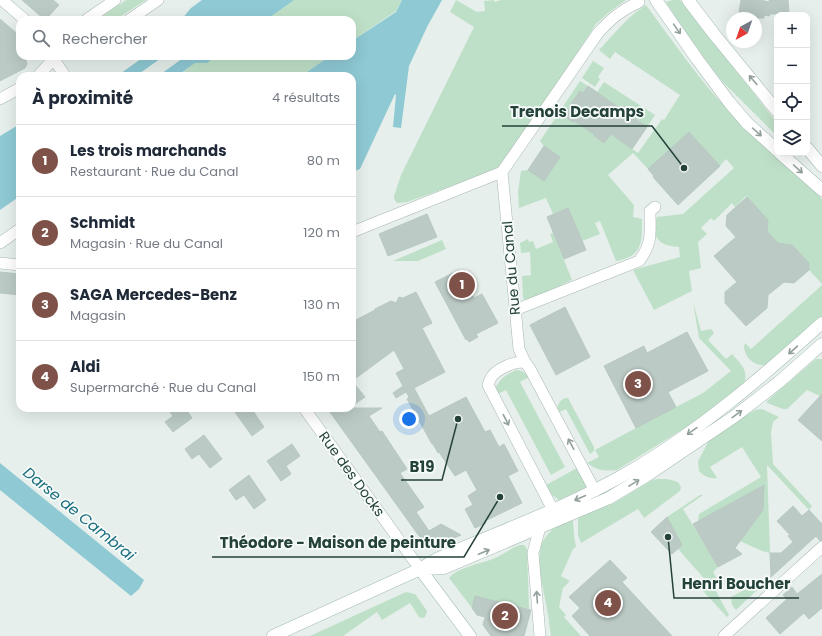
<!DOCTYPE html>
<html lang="fr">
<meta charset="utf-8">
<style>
:root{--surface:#fff;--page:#f6f6f7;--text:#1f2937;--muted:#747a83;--line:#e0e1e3;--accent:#7f5249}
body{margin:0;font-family:Poppins,sans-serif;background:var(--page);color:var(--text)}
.controls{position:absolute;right:12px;top:12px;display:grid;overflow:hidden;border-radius:8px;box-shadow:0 4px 16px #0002}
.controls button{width:36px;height:36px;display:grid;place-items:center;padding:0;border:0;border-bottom:1px solid var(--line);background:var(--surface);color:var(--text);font:20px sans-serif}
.compass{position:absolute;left:726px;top:12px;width:36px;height:36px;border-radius:50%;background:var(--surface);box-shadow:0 4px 16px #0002;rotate:220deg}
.you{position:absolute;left:409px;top:419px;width:14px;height:14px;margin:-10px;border:3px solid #fff;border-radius:50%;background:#1a73e8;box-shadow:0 0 0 6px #1a73e833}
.badge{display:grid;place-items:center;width:26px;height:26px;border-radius:50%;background:var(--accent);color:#fff;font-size:13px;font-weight:700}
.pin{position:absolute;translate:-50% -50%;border:2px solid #fff;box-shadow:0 1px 4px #0006}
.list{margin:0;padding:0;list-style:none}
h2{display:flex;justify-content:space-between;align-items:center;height:52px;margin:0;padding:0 16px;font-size:17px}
h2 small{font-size:13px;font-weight:400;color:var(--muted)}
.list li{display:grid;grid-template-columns:26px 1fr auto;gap:12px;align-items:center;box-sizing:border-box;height:72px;padding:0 16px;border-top:1px solid var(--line)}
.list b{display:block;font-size:15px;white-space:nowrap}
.list p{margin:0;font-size:13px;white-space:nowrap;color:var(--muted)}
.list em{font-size:13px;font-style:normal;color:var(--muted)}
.icon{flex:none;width:22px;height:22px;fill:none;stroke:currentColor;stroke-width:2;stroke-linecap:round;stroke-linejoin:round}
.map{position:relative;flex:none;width:822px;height:636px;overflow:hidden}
.search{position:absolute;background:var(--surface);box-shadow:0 4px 16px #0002;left:16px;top:16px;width:340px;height:44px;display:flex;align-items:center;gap:10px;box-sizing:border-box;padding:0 14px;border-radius:12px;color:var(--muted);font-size:15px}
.panel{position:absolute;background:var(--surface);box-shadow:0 4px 16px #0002;left:16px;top:72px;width:340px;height:340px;border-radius:12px}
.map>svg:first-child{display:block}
</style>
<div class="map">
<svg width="822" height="636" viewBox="0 0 822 636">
<rect width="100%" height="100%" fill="#e6efeb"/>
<path fill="#bfe0c8" d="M126,0H146L115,20H97Z
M294,0H402L396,11L352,41V20H266Z
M456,0L477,12L485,11L484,1L494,0V2L501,0H626L608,13L596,24L550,94L499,166L494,170L485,174L407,202L397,203L394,199V196L401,175L474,27L450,12Z
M673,0H680L777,123V136L722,81L687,35L666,2Z
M646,5C669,36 691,68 716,97C746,130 780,159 813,189L822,199V284L809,270V263L792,245L782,243L780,245L767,231L768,220L746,196L735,207L732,203L714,221L711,218L701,228L707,234L698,242L701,268L689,271L692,291L654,310L633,270L680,257L679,247C664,246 655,242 653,226L657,225L655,222L657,217L683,214L734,168L726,159L720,166L689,132L648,169L633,153L608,175L634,205L633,217L642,219C642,243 643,256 616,261L600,221L595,223L600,234L582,241L568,208L553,214L546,198L519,208L518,192L521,171L528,170L544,181L560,157L544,146L540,141L580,81L588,86L583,93L580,91L570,105L571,106L564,116L573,122L574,121L595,135L594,137L604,143L611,134L638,153L662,119L664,120L680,95L615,52L610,59L599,50C614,34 627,17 646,5Z
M216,56H330L301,76H214L211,73L206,76H178L195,63H207Z
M593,61L604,68L598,77L600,79L595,87L582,78Z
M604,82L655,115L647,127L597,92Z
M553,233L572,280L529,300H525L523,298L522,276L531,275L530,252L521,253L520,243L528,239L529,242L533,241L536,249L553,242L550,234Z
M442,240L446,249L418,261H393Z
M822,285V316L805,331L765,365C753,366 745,357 744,347L745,343L751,349Z
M693,302L701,331L711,329L714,333L708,340L726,359L732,354C740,363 749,370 744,384L693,423L617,470C603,471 599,471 587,463L599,457L595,450L636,428L703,393L731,371L699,338Z
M816,359H822V394L820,396L807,390L787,409H783L767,403V401Z
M516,370C522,370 525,373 529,377L520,382L565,467L551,475L506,390L498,394L495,389C501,378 504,376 516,370Z
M565,398H568L594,447V451L590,454L566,409L558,413C556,406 559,401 565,398Z
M762,409L779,417L773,422L771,433L773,464L812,506L809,510L767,465L770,553L762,551L740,541L763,510V485L698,522L699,514L761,477L742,447L710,467L717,478C709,479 704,476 699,471L698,461L711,437L755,410Z
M577,468L587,487L559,500L552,495L546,485Z
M658,479H667L678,482L681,487L680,491L644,518L638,509L581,543L578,535V517L612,504L652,480Z
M700,495H703L683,509L700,537L718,567L713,572L718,580L712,584L729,615L727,617L702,590L709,584L678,549L682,545L667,517Z
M573,520L574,535L576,547L573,549L561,576L570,581L563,588L559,607L566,615L564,617L581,636H551C549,624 548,611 545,599C542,582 537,564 541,546C542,541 547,535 551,531C557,525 565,523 573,520Z
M520,545H524L527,549L529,609L475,596L472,608L449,578C458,567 481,564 495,558C504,554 511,548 520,545Z
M771,576V577L736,610C732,606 731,603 731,597Z
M406,592L415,594L427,611L425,617L422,618L419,617L410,603L382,620L377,612L343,636H310Z"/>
<path fill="#8ec9d4" d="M202,0H294L266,20H181L191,8Z
M402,0H442L427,27L409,66L401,128L393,127L396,95L395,94L360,169L352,172V76H301L330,56H352V41L396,12Z
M145,56H164L136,76H117Z
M186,56H216L207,63H195L177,76H158Z
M20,124V196L0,210V136Z
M0,463L144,580L139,589L131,596L0,490Z"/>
<path fill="#bbcac4" stroke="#b8c9c2" d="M22,0H53L59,5L45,20Z
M741,0H759L770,2L769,0H788L789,14H769L770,16L764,15V18H750L751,14L739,12Z
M0,19L20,36V59L25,56L27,64L25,68L0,81Z
M588,86L647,127L632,149L611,134L604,143L594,136L595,135L574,121L573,122L564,116L571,106L570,105L580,91L583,93Z
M689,132L720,166L678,205L653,177L654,176L648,169Z
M544,146L560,157L544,181L528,170Z
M747,197L768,220L767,231L778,243L792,245L809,263V270L794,283L784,282L768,295L767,308L746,326L725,303V292L737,282L714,256L736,237L726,226L727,215Z
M568,208L586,250L564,259L547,217Z
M427,214L437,237L388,256L379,234Z
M459,270L474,298L482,294L498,323L476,334L478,337L469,342L467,339L466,340L435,282Z
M0,272L20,274V295L0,293Z
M416,292L432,323L422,328L445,372L414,388L429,416L466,397L485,432L490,430L499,447L504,444L518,471L508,476L522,503L485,521L486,523L475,528L465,509L473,505L468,496L477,490L466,470L455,476L439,452L438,453L433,444H432L407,399L409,397L406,392L396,398L393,393L403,386L396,373L404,369L410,380L394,350L352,381V322L375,310V309L391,301L396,303L399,297L403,298Z
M565,307L590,357L556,375L530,325Z
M687,332L708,371L668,392L676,407L636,428L604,366L644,346L647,353Z
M352,381L365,397L352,406Z
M822,394V441L798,420Z
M167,408H185L192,418L173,432L165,422L173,416Z
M232,408H251L264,427L252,436Z
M327,408H382L369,416L380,432L382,431L407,469L400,473L424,507L416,512L429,531L441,524L461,535L431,548L427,547Z
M204,435L222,459L210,468L199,454L192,459L185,449Z
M292,444L300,456L286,466L291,474L281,481L267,461Z
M249,475L266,500L254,509L244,495L236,500L229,490Z
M764,485L763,510L735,548L742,554L718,567L693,524Z
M793,506L802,516L809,510L822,524V540L820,541L816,536L771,577L770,553H781L793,542L788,536L790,535L777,521Z
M667,517L682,545L672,554L651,532Z
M610,560L627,578L622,582L672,636H590L572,616L580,608L569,597Z
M822,574V608L809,619L804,613L780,634L766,618L787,599L783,595L792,587L797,594Z
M475,596L531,610L524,636H491L483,625L485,617L477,615L472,608Z"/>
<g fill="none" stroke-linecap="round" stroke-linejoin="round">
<defs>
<path id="street" d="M2,0L25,20
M86,20L115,0
M129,20L158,0
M52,56L65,76
M38,76L56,56
M0,99L20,88
M502,172L519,349L525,362L530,369L595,491
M502,172L598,33C612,18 620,11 639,2
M352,232L502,172
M0,243L20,229
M0,263L20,265
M515,310L639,261C653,243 650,232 650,211L655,207
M525,362C515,361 499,368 492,376C490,379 489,382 488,385L553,510
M304,408L420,569
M540,527L533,553L540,636
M724,636L822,547"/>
<path id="secondary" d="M656,0L697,59L729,102L747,123L777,150
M688,0L714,34L777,111
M807,148L822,166
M780,153L822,190
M420,569L470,636
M421,569L444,568L609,498L649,474L735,416L779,382L822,344
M273,636C321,614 370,592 418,570C426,566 433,560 441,557C503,530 568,507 627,473C698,432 761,378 822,323"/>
</defs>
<use href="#street" stroke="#a8b8b2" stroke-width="12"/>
<use href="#secondary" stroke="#a4bbb3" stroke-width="13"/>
<use href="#street" stroke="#fff" stroke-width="11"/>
<use href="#secondary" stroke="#fff" stroke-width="12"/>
</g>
<defs><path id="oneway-shaft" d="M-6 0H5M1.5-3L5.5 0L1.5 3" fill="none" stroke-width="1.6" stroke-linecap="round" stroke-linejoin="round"/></defs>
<g stroke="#92a09c">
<use href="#oneway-shaft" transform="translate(677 29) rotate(55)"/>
<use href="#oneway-shaft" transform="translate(753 80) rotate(-130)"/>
<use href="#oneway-shaft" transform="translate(757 132) rotate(42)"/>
<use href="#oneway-shaft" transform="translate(798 169) rotate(42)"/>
<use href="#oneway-shaft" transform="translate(793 350) rotate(139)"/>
<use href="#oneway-shaft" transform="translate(737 414) rotate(-36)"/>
<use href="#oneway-shaft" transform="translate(506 420) rotate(63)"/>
<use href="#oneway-shaft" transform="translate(692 431) rotate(145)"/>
<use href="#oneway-shaft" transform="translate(571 444) rotate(-118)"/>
<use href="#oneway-shaft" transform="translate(634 483) rotate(-31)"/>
<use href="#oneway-shaft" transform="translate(580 498) rotate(156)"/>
<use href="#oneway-shaft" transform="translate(484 552) rotate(-23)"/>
<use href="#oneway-shaft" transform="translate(537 597) rotate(-94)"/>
</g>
<g text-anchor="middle" stroke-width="3.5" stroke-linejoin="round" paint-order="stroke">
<g font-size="14" fill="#24423a" stroke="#f7fbf9">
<text transform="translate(511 268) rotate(-95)" y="5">Rue du Canal</text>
<text transform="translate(352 474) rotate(54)" y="5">Rue des Docks</text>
</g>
<g font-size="15" font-style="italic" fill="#1c6f80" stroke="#f7fbf9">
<text transform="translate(79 514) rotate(39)" y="5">Darse de Cambrai</text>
</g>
</g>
<path fill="none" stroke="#24423a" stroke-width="1.5" d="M684 168L652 126H502M458 419L442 480H401M500 497L464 557H212M668 537L674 598H799"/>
<g fill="#24423a" stroke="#f7fbf9" stroke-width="1.5">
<circle cx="684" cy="168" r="4"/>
<circle cx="458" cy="419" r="4"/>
<circle cx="500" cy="497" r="4"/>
<circle cx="668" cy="537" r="4"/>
</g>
<g font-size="15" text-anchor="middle" font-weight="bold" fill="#24423a" stroke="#f7fbf9" stroke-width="3.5" stroke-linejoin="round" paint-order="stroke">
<text x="577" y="117">Trenois Decamps</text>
<text x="422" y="472">B19</text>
<text x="338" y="548">Théodore - Maison de peinture</text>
<text x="736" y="589">Henri Boucher</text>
</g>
</svg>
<div class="controls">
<button>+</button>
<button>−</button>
<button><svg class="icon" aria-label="locate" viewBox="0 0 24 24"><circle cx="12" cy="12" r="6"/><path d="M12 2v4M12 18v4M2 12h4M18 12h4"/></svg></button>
<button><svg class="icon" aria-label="layers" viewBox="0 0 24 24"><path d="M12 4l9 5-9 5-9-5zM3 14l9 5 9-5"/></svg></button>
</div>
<svg class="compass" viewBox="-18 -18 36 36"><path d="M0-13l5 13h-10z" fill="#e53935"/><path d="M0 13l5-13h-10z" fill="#747a83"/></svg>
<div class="you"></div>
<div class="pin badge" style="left:462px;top:285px">1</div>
<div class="pin badge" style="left:505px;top:616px">2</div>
<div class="pin badge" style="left:638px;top:384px">3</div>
<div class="pin badge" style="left:608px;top:603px">4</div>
<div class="search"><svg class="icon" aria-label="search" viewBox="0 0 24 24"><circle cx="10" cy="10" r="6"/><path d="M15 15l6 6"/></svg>Rechercher</div>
<section class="panel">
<h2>À proximité<small>4 résultats</small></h2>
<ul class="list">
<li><span class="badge">1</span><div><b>Les trois marchands</b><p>Restaurant · Rue du Canal</p></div><em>80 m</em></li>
<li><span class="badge">2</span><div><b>Schmidt</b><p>Magasin · Rue du Canal</p></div><em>120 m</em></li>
<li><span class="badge">3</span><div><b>SAGA Mercedes-Benz</b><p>Magasin</p></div><em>130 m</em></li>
<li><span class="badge">4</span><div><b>Aldi</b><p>Supermarché · Rue du Canal</p></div><em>150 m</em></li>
</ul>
</section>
</div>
